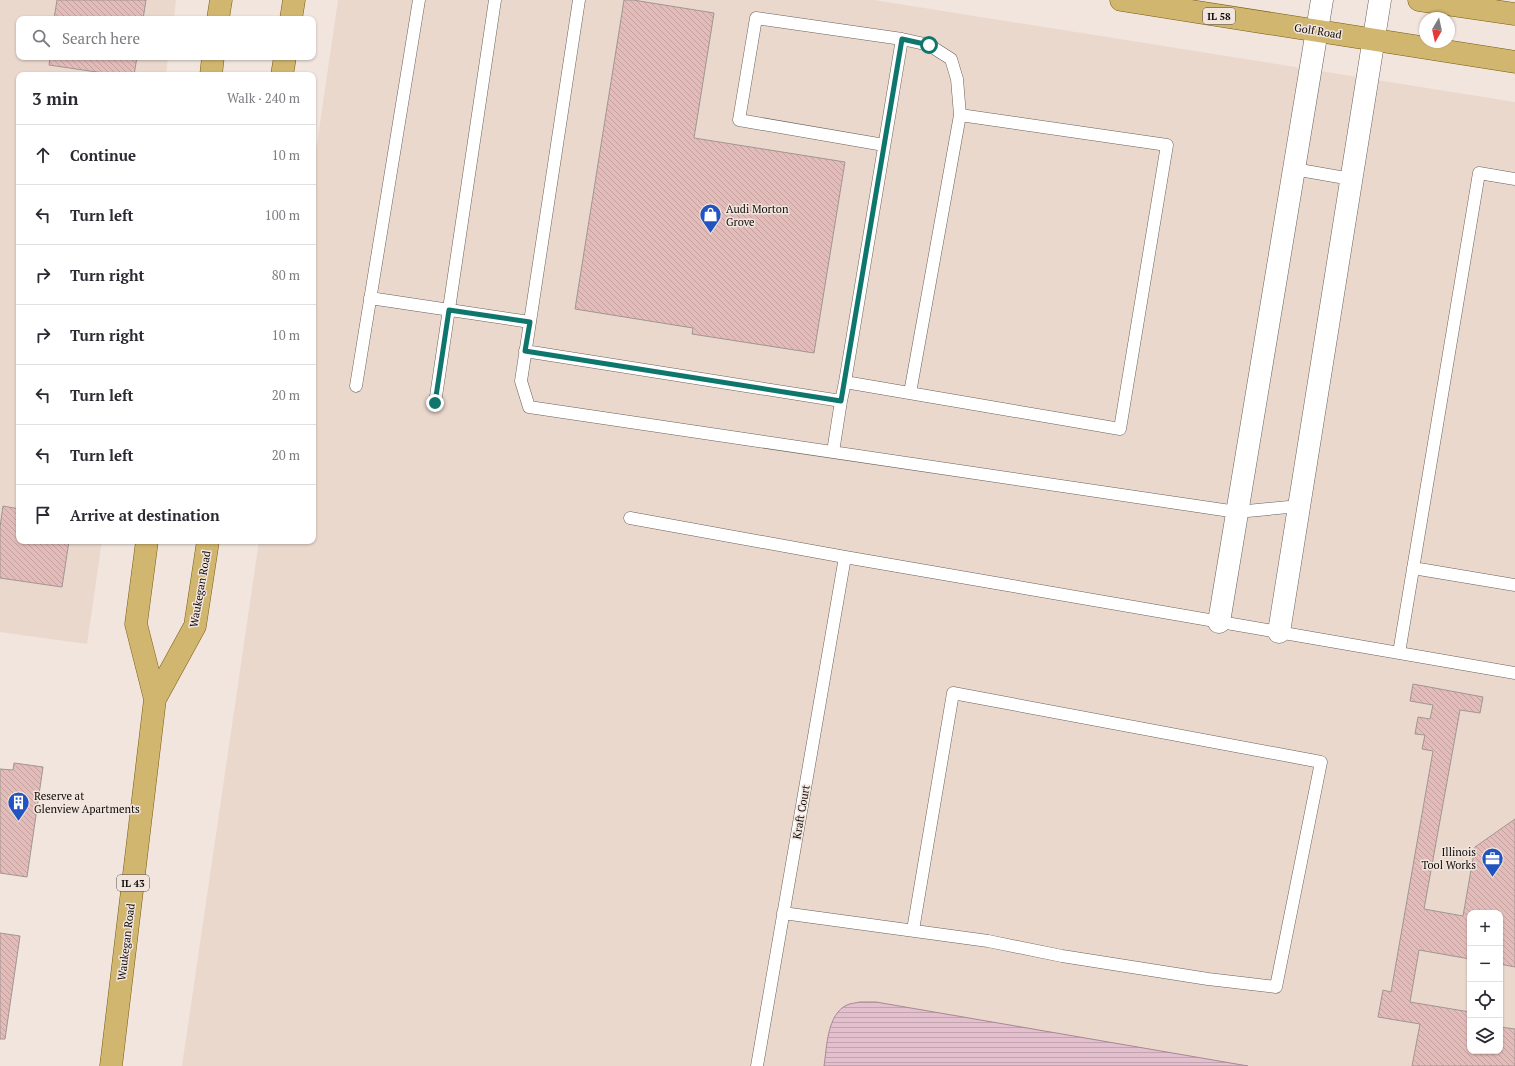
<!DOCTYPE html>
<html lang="en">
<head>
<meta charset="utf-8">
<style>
	body { margin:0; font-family:"PT Serif",serif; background:#f2f2f3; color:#2b2b33 }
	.controls { position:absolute; right:12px; bottom:12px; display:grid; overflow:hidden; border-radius:8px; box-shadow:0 1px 3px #0004 }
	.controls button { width:36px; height:36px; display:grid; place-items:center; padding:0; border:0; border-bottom:1px solid #e1e1e2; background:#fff; color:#2b2b33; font:20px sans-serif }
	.compass { position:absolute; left:1419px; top:12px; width:36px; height:36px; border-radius:50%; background:#fff; box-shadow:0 1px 3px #0004; rotate:189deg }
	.stop { position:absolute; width:12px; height:12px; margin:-9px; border:3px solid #0f766e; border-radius:50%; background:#fff }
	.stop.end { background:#0f766e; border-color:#fff; box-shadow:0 1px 4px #0008 }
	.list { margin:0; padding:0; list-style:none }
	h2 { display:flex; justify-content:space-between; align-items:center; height:52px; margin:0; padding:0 16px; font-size:17px }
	h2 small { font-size:13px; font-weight:400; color:#7c7c81 }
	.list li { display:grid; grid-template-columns:26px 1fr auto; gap:12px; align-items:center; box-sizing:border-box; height:60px; padding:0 16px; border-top:1px solid #e1e1e2 }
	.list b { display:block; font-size:15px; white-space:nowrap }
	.list em { font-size:13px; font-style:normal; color:#7c7c81 }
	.icon { flex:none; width:22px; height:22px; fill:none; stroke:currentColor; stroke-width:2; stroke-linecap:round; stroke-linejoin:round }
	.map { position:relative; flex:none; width:1515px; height:1066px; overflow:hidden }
	.search { position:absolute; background:#fff; box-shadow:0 1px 3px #0004; left:16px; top:16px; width:300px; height:44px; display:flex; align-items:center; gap:10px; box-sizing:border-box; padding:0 14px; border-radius:8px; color:#7c7c81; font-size:15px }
	.panel { position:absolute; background:#fff; box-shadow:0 1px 3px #0004; left:16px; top:72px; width:300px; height:472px; border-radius:8px }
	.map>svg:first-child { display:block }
</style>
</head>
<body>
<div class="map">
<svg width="1515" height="1066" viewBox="0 0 1515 1066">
	<defs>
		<pattern id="water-rules" width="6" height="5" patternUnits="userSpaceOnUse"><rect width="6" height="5" fill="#e4c0ce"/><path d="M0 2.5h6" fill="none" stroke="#c2a4af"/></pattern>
		<pattern id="building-back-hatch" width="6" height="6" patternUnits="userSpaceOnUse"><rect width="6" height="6" fill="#e3bcb9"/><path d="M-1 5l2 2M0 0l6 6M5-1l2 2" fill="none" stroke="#c2a09e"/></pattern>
	</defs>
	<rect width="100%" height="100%" fill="#f1e5de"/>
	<path fill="#ead8cd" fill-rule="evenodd" d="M0 0H176L174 19H19V57H168L166 75H19V541H102L87 644 0 632Z
		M338 0H874L1515 102V1066H182L259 541H313V171ZM1470 913H1500V1051H1470Z"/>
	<path fill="url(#water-rules)" stroke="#a48993" d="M860 1002H876L1248 1066H824C827 1047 827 1014 847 1005 851 1003 856 1003 860 1002Z"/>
	<path fill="url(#building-back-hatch)" stroke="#a29593" d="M57 0H146L143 19H54Z
		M624 0H633L714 13 694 138 845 162 814 353 692 334 693 328 575 309Z
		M50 57H137L134 75H117L49 65Z
		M3 506 19 509V541H69L62 587 0 578V527Z
		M1413 684 1483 697 1480 713 1460 710 1424 909 1463 916 1475 847 1515 819V967L1500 964V913H1470V959L1419 950 1410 1002 1470 1012V1051H1500V1027L1515 1029V1066H1412L1420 1024 1378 1017 1383 990 1391 992 1433 751 1422 749 1425 735 1415 734 1418 717 1430 719 1433 705 1410 701Z
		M14 763 43 767 27 877 0 873V769L13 770Z
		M0 933 20 936 5 1039H0Z"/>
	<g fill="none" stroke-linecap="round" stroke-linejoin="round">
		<defs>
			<path id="lane" d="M579 0 521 381 529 407 1237 512 1299 506
				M902 39 929 45 951 59 957 79 960 115
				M1294 169 1351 179
				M370 298 530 322
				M525 351 841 401 845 382 902 39 756 18 739 120 884 145
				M845 382 1120 429 1167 145 960 115 910 393
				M356 386 419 0
				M435 403 495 0
				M833 452 841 401
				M630 518 845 557 1515 673
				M1413 568 1515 585
				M1399 653 1479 173 1515 179
				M783 913 988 941 1062 956 1208 979 1276 987 1321 762 953 693 913 930
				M757 1066 845 557"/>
			<path id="street" d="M1219 622 1322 0
				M1279 632 1380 0"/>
			<path id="primary" d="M1121 0 1515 62
				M1419 0 1515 14
				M218 19 221 0
				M291 19 294 0
				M211 75 213 57
				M282 75 285 57
				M155 699 195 626 208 541
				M111 1066 155 699 136 624 147 541"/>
		</defs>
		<use href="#lane" stroke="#6a605a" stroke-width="13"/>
		<use href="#street" stroke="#6a605a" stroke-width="23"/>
		<use href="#primary" stroke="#795b0e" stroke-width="23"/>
		<use href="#lane" stroke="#fff" stroke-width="12"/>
		<use href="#street" stroke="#fff" stroke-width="22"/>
		<use href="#primary" stroke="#d1b670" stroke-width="22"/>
	</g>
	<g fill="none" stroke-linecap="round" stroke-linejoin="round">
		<path stroke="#0f766e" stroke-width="5" d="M435 403 449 310 530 322 525 351 841 401 902 39 929 45"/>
	</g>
	<defs>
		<symbol id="shop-pin" viewBox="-11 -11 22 30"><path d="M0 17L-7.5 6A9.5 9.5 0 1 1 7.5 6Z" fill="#2154c1" stroke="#f1e5de"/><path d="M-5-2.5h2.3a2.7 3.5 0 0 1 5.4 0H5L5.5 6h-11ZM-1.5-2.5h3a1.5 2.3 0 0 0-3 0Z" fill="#fff"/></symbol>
		<symbol id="building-pin" viewBox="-11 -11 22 30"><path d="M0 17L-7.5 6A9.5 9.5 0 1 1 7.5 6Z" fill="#2154c1" stroke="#f1e5de"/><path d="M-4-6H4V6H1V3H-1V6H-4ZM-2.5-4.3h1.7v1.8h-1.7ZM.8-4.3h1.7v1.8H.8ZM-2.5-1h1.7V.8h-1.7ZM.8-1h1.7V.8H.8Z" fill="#fff"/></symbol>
		<symbol id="office-pin" viewBox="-11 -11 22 30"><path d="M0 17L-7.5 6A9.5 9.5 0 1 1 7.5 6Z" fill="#2154c1" stroke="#f1e5de"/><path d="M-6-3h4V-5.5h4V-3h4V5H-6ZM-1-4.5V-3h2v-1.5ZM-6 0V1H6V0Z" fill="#fff"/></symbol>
	</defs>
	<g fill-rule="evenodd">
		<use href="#shop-pin" x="698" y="202" width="25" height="34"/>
		<use href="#building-pin" x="6" y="790" width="25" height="34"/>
		<use href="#office-pin" x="1480" y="846" width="25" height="34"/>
	</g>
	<g text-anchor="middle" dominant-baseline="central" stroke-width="3" stroke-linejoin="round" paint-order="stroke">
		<g fill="#f1e5de" stroke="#524c48" stroke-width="1">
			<rect x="1203" y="8" width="32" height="16" rx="3"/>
			<rect x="117" y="875" width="32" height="16" rx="3"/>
		</g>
		<g font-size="10" font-weight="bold" fill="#0e0a08">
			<text x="1219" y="16">IL 58</text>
			<text x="133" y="883">IL 43</text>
		</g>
		<g font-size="11" fill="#0e0a08" stroke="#f1e5de">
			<text transform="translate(1318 31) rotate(9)">Golf Road</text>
			<text transform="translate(200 589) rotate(-80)">Waukegan Road</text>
			<text transform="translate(801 812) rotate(-80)">Kraft Court</text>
			<text transform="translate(126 942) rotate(-83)">Waukegan Road</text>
		</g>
		<g font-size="11" fill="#0e0a08" stroke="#f1e5de" text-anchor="start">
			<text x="726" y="209">Audi Morton<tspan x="726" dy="13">Grove</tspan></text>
			<text x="34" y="796">Reserve at<tspan x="34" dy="13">Glenview Apartments</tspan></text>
			<text x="1476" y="852" text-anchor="end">Illinois<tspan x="1476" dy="13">Tool Works</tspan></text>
		</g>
	</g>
</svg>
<div class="controls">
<button>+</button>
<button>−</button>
<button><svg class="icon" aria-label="locate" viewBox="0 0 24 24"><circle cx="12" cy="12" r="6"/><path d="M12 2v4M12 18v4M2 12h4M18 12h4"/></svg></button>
<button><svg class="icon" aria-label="layers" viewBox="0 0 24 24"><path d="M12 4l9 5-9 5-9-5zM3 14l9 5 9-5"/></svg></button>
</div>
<svg class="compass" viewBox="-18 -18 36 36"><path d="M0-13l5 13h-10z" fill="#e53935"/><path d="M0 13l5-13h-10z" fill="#7c7c81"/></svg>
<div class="stop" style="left:929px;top:45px"></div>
<div class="stop end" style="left:435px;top:403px"></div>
<div class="search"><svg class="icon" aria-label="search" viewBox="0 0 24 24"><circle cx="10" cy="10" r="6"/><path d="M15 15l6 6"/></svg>Search here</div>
<section class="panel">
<h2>3 min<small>Walk · 240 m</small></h2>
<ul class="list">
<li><svg class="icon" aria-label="ahead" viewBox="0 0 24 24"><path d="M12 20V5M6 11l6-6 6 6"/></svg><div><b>Continue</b></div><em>10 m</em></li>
<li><svg class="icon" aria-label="left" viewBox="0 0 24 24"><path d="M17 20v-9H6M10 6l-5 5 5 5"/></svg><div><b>Turn left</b></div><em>100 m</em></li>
<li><svg class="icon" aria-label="right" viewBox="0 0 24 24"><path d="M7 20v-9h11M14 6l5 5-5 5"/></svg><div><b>Turn right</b></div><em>80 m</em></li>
<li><svg class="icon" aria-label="right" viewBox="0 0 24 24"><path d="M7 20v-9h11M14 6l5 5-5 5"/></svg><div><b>Turn right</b></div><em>10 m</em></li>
<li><svg class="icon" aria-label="left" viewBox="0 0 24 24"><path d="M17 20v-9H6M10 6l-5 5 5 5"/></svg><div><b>Turn left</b></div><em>20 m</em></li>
<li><svg class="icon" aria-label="left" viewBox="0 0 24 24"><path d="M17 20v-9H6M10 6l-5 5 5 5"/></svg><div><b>Turn left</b></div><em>20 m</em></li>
<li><svg class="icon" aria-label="arrive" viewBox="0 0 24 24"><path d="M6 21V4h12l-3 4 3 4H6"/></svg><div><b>Arrive at destination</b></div></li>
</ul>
</section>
</div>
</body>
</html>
